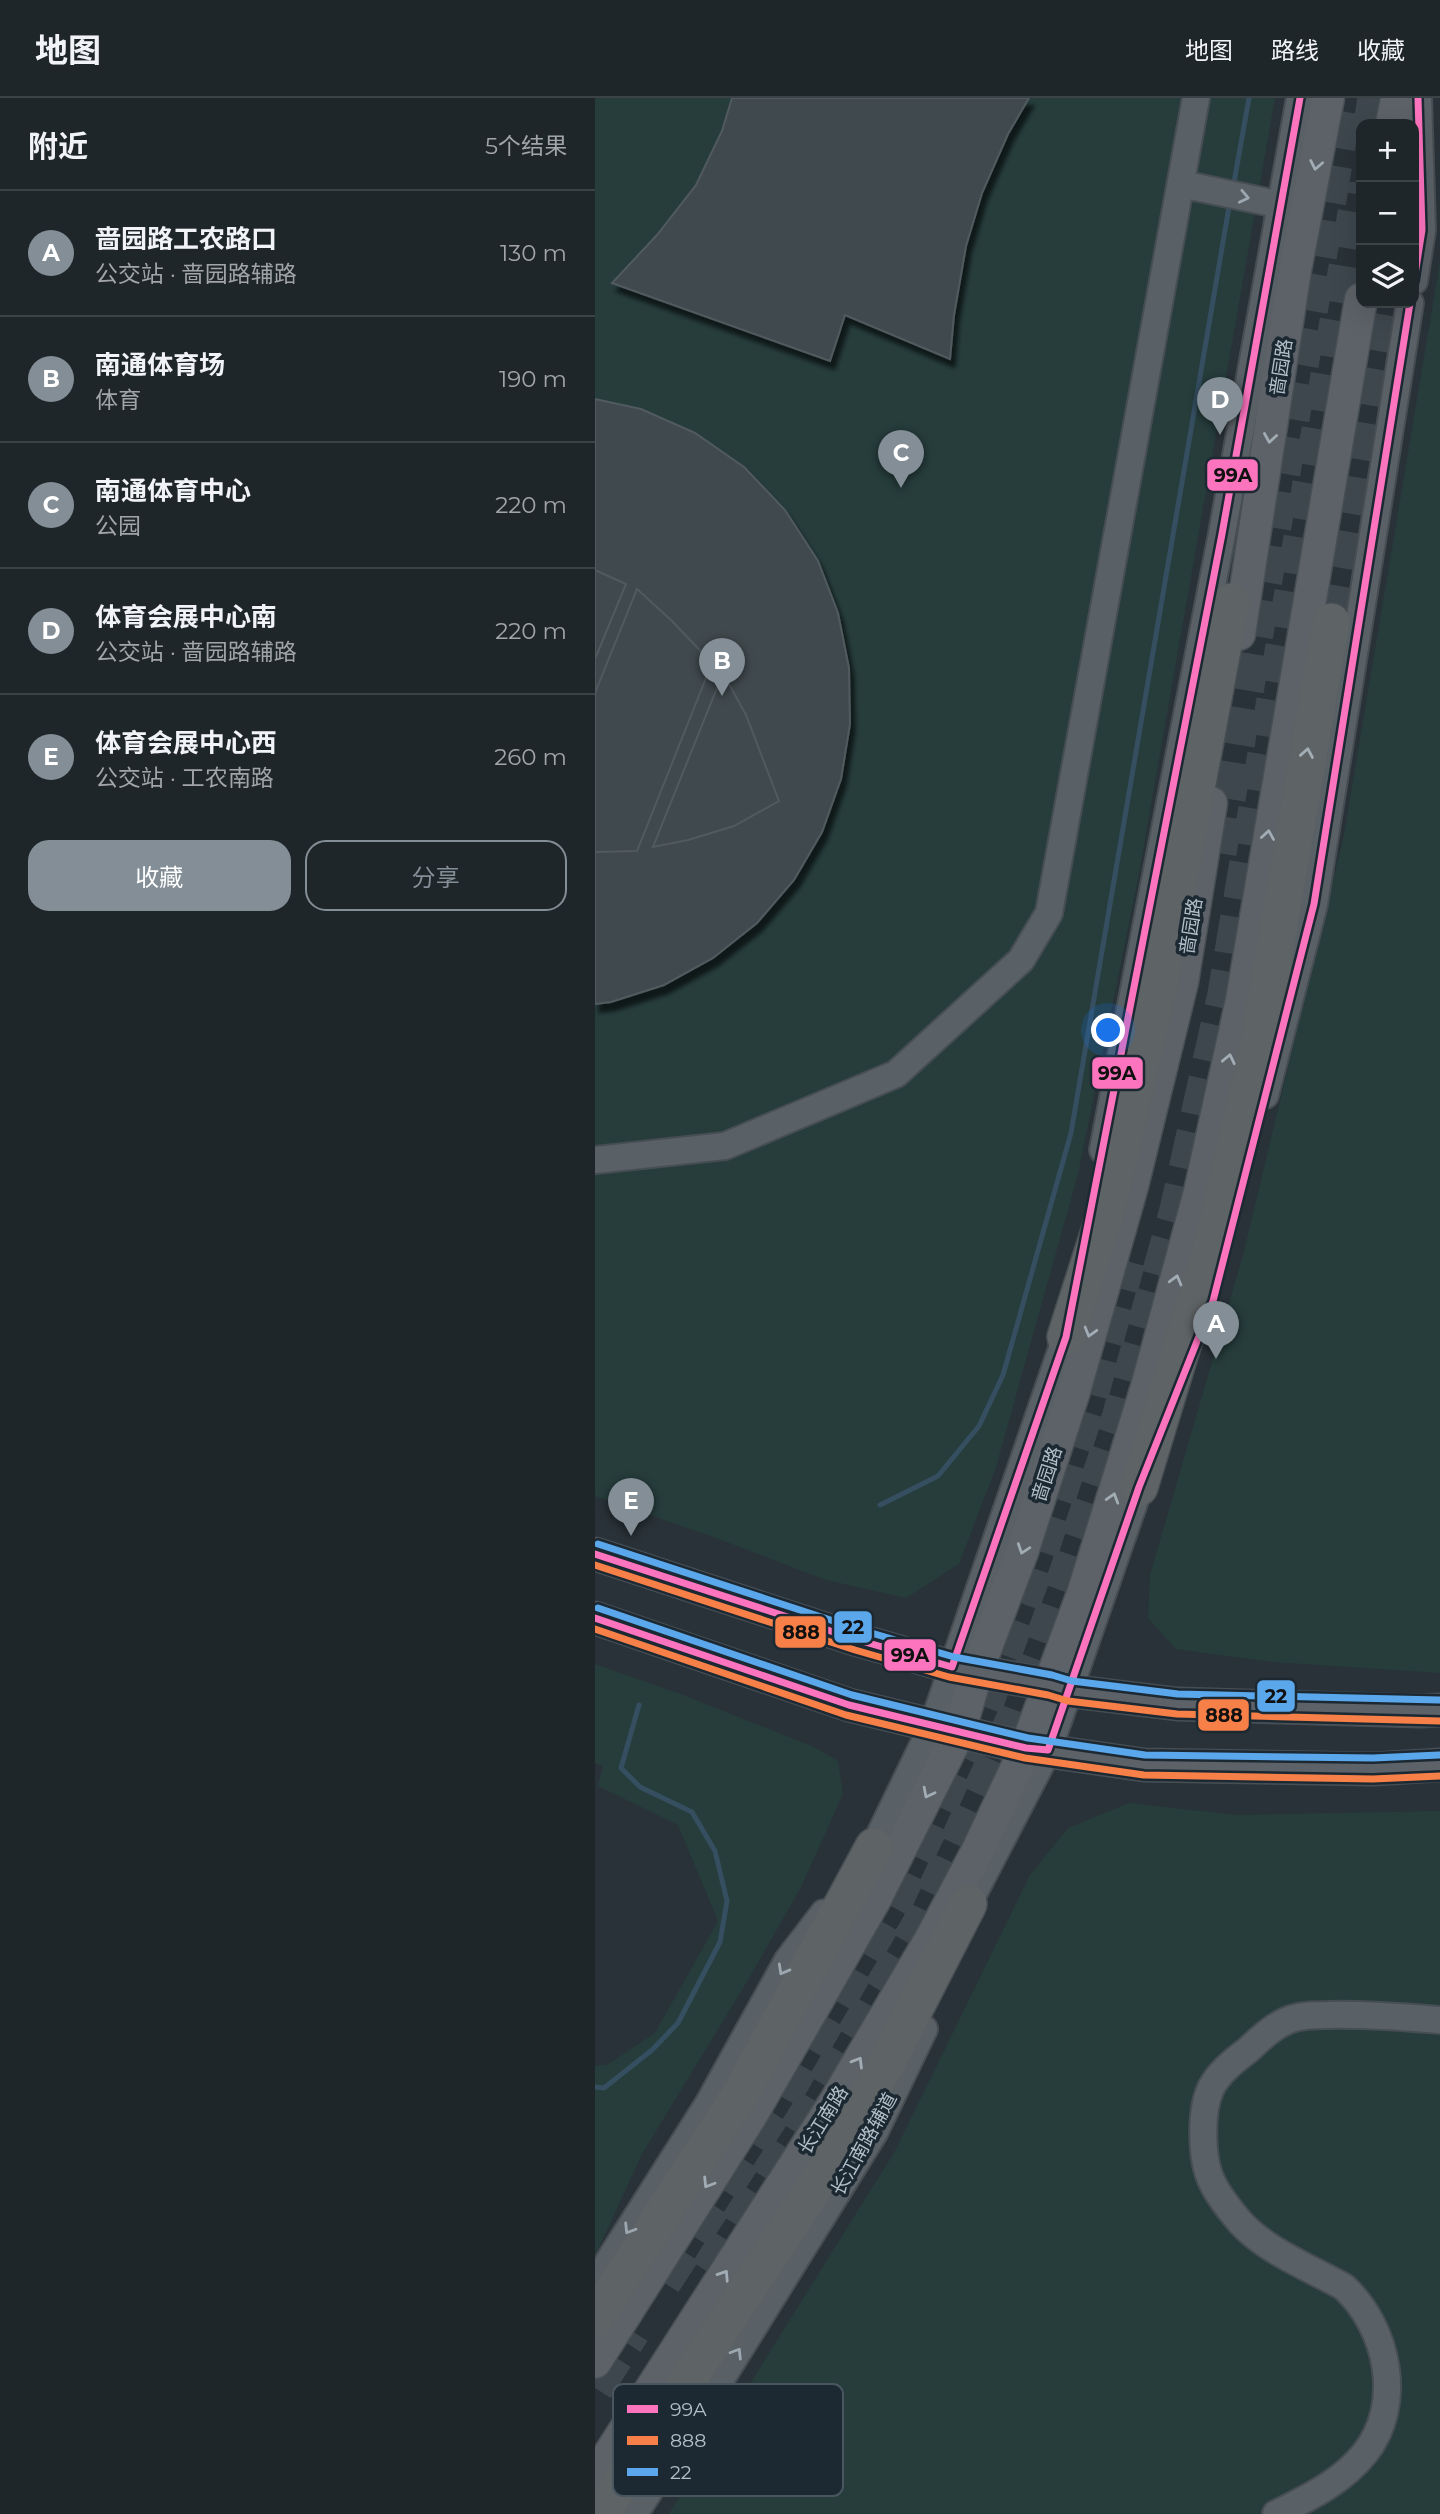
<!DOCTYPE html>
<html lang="zh">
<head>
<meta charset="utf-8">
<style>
	body { margin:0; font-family:Montserrat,"Noto Sans SC",sans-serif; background:#272e32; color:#f1f3f6 }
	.controls { position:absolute; right:21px; top:21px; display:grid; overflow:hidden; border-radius:14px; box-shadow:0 7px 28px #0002 }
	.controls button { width:63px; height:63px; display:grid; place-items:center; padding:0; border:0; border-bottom:2px solid #3c4347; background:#1f262a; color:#f1f3f6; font:35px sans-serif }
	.you { position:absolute; left:514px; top:933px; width:24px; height:24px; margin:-18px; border:5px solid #fff; border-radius:50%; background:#1a73e8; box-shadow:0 0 0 10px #1a73e833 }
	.badge { display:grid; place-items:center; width:46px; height:46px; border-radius:50%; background:#838e96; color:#fff; font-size:23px; font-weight:700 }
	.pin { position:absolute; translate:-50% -58px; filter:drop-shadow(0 2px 4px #0008) }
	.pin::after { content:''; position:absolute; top:37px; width:24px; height:21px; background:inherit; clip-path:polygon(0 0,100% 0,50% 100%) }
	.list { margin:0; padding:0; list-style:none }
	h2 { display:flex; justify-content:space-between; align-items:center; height:91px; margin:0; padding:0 28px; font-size:30px }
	h2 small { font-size:23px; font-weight:400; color:#a1a5a8 }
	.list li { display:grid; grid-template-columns:46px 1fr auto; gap:21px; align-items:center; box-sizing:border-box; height:126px; padding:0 28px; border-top:2px solid #3c4347 }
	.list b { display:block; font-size:26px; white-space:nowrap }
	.list p { margin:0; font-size:23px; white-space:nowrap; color:#a1a5a8 }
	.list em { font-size:23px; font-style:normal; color:#a1a5a8 }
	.actions { display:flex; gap:14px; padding:21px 28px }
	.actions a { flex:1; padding:16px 0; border:2px solid #838e96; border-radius:21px; text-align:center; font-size:24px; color:#838e96 }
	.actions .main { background:#838e96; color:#fff }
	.icon { flex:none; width:38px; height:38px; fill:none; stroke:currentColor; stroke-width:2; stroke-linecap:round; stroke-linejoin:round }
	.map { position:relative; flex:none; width:845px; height:2416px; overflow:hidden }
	header { display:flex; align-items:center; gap:42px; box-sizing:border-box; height:98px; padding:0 35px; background:#1f262a; border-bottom:2px solid #3c4347 }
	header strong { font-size:33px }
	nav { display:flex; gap:38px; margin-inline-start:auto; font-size:24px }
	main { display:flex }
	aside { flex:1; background:#1f262a }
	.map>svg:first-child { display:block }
</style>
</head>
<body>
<header>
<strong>地图</strong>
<nav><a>地图</a><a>路线</a><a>收藏</a></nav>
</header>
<main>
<aside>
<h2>附近<small>5个结果</small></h2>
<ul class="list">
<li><span class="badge">A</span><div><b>啬园路工农路口</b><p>公交站 · 啬园路辅路</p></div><em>130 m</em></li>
<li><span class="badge">B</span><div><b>南通体育场</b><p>体育</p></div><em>190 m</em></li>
<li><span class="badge">C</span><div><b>南通体育中心</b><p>公园</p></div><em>220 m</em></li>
<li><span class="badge">D</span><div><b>体育会展中心南</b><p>公交站 · 啬园路辅路</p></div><em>220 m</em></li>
<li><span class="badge">E</span><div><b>体育会展中心西</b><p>公交站 · 工农南路</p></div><em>260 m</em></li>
</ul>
<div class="actions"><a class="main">收藏</a><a>分享</a></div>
</aside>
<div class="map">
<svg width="845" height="2416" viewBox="0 0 845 2416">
	<defs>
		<filter id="shadow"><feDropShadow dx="4.5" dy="8" stdDeviation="2" flood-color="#0009"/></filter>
	</defs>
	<rect width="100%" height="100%" fill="#293238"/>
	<path fill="#263d3c" d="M0 0H680L543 781 483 1076 401 1369 364 1466 311 1500 231 1482 121 1440 0 1398Z
		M845 164V1575L677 1564 581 1551 553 1520 555 1477 648 1157 749 737Z
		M0 1566 88 1597 219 1649 243 1663 248 1696 206 1789 153 1882 47 2056 0 2158V1968L12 1967 60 1935 123 1823 83 1727 3 1688 8 1668 0 1665Z
		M534 1705 642 1717 845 1713V2416H74L300 2053 435 1777 473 1730Z"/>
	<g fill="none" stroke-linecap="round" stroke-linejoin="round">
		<path stroke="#354f61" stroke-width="5" d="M638 90 654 0
			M285 1407 343 1378 384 1328 408 1277 476 1035 635 103
			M0 1989 9 1990 57 1952 83 1925 125 1844 132 1803 120 1753 97 1714 45 1689 26 1670 44 1607"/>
	</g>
	<path fill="#41494e" stroke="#515a5f" stroke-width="2" fill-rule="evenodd" filter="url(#shadow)" d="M137 0H434L413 36 387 95 371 148 359 217 355 261 250 217 235 263 17 185 62 137 101 87 127 33Z
		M0 301 46 311 100 335 149 369 190 412 223 463 243 515 254 570 255 626 246 681 227 734 199 782 162 825 118 860 69 887 16 904 0 906V754L42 753 117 565 77 523 42 491 0 595V561L31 486 0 472ZM128 575 151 617 184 703 139 728 93 742 58 749Z
		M0 472 31 486 0 561Z
		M42 491 77 523 117 565 42 753 0 754V595Z
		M128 575 151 617 184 703 139 728 93 742 58 749Z"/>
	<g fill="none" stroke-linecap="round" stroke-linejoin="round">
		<path stroke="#3e474e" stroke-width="37" stroke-dasharray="37 18" stroke-linecap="butt" d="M777 26 781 0
			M736 524 791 205
			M623 755 750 0
			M113 2174 214 2014 325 1827 419 1622 468 1488 525 1320 583 1112 631 896 766 85
			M68 2184 186 2002 301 1800 384 1622 438 1475 492 1308 532 1163
			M0 2290 37 2233"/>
		<defs>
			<path id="minor" d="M586 86 701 110
				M819 183 827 132 823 0
				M670 997 719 806 815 205
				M508 1052 627 436 705 0
				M0 1062 130 1048 301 976 426 862 454 815 601 0
				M269 1762 279 1749 338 1627 471 1239 474 1223
				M367 1822 373 1806 453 1652 550 1373
				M0 2185 114 2005 193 1862 229 1815
				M39 2416 88 2342 279 2035 329 1931
				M681 2416C713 2400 747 2384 770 2355 809 2306 793 2230 749 2189 715 2170 671 2153 645 2124 635 2112 624 2099 617 2084 606 2062 605 2013 616 1990 624 1974 639 1963 653 1952 666 1940 679 1927 696 1921 708 1917 721 1917 733 1917 771 1916 807 1919 845 1922"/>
			<path id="major" d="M797 26 802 0
				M644 536 700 172 733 0
				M0 1456 263 1542 357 1569 455 1587 475 1593 582 1606 826 1613 845 1612
				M0 1520 254 1607 431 1650 549 1667 778 1671 845 1667
				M0 2264 155 2019 222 1903 280 1801 364 1634 382 1573 427 1454 479 1293 537 1088 587 884 616 705
				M0 2379 240 2004 337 1839 383 1752 431 1650 489 1493 552 1289 605 1094 647 902 766 201"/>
			<path id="highway" d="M471 1239 512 1111 565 883 636 504
				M544 1389 617 1149 662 955 736 524
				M0 2221 148 1992 279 1749
				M10 2409 234 2066 290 1968 373 1806"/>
		</defs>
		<use href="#minor" stroke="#474e53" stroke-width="30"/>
		<use href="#major" stroke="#474f55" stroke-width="35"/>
		<use href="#highway" stroke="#464e53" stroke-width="40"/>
		<use href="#minor" stroke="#596066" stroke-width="26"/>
		<use href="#major" stroke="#5c6267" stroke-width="32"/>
		<use href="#highway" stroke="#5e6365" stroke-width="37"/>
		<defs>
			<path id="bus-1" d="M819 183 827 132 823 0
				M0 1456 263 1542 357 1569 471 1239 627 436 705 0
				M0 1520 254 1607 431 1650 453 1652 544 1389 618 1203 719 806 815 205"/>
			<path id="bus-2" d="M0 1467 260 1552 354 1579 453 1597 473 1603 582 1616 845 1623
				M0 1531 251 1617 430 1660 549 1677 778 1681 845 1678"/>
			<path id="bus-3" d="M3 1446 266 1532 359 1559 457 1577 477 1583 583 1596 844 1602
				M3 1510 257 1597 433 1640 550 1657 778 1660 844 1657"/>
		</defs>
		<use href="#bus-1" stroke="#1c2933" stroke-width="12"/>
		<use href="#bus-2" stroke="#1c2933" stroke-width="12"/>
		<use href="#bus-3" stroke="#1c2933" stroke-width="12"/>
		<use href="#bus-1" stroke="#fc73be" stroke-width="7"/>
		<use href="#bus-2" stroke="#f78048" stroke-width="7"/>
		<use href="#bus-3" stroke="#5aa8eb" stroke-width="7"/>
	</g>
	<defs><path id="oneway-chevron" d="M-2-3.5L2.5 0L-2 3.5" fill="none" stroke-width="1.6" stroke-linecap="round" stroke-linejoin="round" transform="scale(1.75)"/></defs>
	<g stroke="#a2acb5">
		<use href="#oneway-chevron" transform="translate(721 67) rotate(101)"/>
		<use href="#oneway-chevron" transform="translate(675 340) rotate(99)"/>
		<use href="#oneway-chevron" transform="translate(673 737) rotate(-81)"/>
		<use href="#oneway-chevron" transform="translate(634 961) rotate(-78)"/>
		<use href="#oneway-chevron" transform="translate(581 1182) rotate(-75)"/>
		<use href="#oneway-chevron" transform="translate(495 1234) rotate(106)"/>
		<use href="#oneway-chevron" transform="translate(518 1400) rotate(-73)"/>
		<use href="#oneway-chevron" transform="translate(428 1451) rotate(109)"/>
		<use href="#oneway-chevron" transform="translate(333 1695) rotate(117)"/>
		<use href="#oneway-chevron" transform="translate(263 1964) rotate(-59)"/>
		<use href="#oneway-chevron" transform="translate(113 2085) rotate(122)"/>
		<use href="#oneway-chevron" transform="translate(129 2177) rotate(-57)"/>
	</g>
	<g stroke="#9ca7b0">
		<use href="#oneway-chevron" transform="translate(649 99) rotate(12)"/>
		<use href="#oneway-chevron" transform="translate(188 1872) rotate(119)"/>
		<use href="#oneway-chevron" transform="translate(34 2131) rotate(122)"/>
		<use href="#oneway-chevron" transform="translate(142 2255) rotate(-58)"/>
	</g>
	<use stroke="#a2adb5" href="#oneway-chevron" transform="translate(712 655) rotate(-80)"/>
	<g text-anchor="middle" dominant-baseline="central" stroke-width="7" stroke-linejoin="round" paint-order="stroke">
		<g font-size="19" fill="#b3bfc9" stroke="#1c2933">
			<text transform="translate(686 269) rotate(-81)">啬园路</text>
			<text transform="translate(596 828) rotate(-81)">啬园路</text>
			<text transform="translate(452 1376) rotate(-72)">啬园路</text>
			<text transform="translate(228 2022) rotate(-58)">长江南路</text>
			<text transform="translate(269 2046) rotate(-61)">长江南路辅道</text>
		</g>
	</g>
	<rect x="18" y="2286" width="230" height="112" rx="10" fill="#1c2933" stroke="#495660" stroke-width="2"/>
	<rect x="32" y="2307" width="31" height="8" fill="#fc73be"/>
	<rect x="32" y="2338" width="31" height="9" fill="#f78048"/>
	<rect x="32" y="2370" width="31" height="8" fill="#5aa8eb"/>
	<g font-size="19" fill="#b3bfc9">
		<text x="75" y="2318">99A</text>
		<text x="75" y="2349">888</text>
		<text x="75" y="2381">22</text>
	</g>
	<g stroke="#1c2933" stroke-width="2.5">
		<rect x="611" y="360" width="53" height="34" rx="7" fill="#fc73be"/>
		<rect x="496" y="958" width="53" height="34" rx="7" fill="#fc73be"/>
		<rect x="238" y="1512" width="40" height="34" rx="7" fill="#5aa8eb"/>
		<rect x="179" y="1517" width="53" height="34" rx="7" fill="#f78048"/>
		<rect x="288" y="1540" width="54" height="34" rx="7" fill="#fc73be"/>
		<rect x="661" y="1581" width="40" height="34" rx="7" fill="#5aa8eb"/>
		<rect x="602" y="1600" width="53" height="34" rx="7" fill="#f78048"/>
	</g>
	<g font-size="19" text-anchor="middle" font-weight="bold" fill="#111">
		<text x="638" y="384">99A</text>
		<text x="522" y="982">99A</text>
		<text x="258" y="1536">22</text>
		<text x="206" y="1541">888</text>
		<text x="315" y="1564">99A</text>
		<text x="681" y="1605">22</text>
		<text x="629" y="1624">888</text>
	</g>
</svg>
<div class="controls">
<button>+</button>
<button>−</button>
<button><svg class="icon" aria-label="layers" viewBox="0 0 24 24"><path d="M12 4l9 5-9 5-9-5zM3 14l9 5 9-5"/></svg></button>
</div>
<div class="you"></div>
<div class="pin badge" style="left:621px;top:1261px">A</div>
<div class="pin badge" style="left:127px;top:598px">B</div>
<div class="pin badge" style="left:306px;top:390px">C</div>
<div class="pin badge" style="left:625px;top:337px">D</div>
<div class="pin badge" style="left:36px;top:1438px">E</div>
</div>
</main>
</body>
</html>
